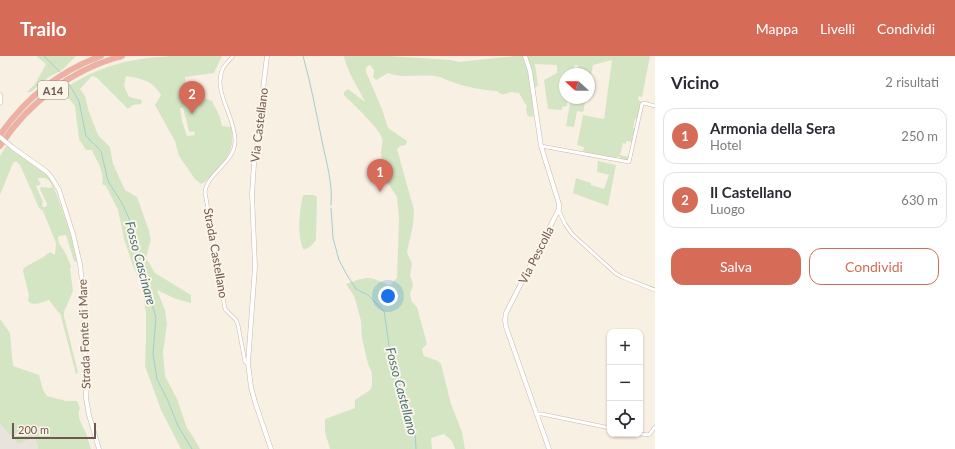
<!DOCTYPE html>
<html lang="it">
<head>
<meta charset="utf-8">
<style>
	body { margin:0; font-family:Lato,sans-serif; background:#f7f7f7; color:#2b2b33 }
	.controls { position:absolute; right:12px; bottom:12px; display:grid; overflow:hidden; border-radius:8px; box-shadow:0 1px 3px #0004 }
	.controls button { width:36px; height:36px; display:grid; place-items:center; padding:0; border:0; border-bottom:1px solid #e1e1e2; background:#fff; color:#2b2b33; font:20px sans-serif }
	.compass { position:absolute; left:559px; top:12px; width:36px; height:36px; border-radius:50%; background:#fff; box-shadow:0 1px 3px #0004; rotate:291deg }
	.scale { position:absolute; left:12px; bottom:10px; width:84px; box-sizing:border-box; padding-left:4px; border:2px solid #6f574d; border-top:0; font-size:11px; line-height:14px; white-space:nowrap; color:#6f574d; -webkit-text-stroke:3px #fdf4ea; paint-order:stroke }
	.you { position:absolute; left:388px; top:240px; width:14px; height:14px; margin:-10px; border:3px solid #fff; border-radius:50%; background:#1a73e8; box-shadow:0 0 0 6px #1a73e833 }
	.badge { display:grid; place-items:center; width:26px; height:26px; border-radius:50%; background:#d66b57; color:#fff; font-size:13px; font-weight:700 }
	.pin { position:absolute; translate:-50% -33px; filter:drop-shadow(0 1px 2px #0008) }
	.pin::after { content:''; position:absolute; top:21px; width:14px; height:12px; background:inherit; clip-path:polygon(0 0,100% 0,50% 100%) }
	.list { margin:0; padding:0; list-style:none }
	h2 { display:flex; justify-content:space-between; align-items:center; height:52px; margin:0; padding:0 16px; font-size:17px }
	h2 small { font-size:13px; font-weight:400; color:#7c7c81 }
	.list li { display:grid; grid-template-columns:26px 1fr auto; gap:12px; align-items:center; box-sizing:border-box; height:56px; margin:0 8px 8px; padding:0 8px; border:1px solid #e1e1e2; border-radius:12px }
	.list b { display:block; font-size:15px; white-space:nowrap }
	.list p { margin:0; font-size:13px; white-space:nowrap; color:#7c7c81 }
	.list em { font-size:13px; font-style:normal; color:#7c7c81 }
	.actions { display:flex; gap:8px; padding:12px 16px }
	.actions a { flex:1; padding:9px 0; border:1px solid #d66b57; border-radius:12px; text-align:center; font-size:14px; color:#d66b57 }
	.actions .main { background:#d66b57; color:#fff }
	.icon { flex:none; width:22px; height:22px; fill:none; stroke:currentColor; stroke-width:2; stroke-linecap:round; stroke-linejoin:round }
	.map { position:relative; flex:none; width:655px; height:393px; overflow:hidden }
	header { display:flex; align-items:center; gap:24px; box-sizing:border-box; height:56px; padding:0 20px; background:#d66b57; color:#fff }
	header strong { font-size:19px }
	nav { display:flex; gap:22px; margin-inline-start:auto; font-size:14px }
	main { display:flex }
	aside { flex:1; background:#fff }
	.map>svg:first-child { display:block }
</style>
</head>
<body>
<header>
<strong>Trailo</strong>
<nav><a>Mappa</a><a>Livelli</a><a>Condividi</a></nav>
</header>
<main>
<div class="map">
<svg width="655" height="393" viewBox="0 0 655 393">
	<rect width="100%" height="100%" fill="#f9f0e4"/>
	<path fill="#e9e3de" d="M0 368 18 388 35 381 38 393H0Z"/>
	<path fill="#d4e5c4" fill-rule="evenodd" d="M36 0H76L62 14 49 21 31 36H27L35 28 46 8Z
		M171 0H222L214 17 185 21 189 43 199 40 212 45 220 61 222 70 231 71C237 98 222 108 205 126L201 128 195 123 179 100 175 85 155 49 161 39C152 24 142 23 126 20L124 30 129 41 142 44 141 48 133 49 128 53 96 21 92 20 80 33 85 40 89 56 98 79 110 91 113 108 125 134 137 141 148 172 151 183 146 202 155 217 191 239V247L176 243 157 234 165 254 167 268 163 296 165 320 177 343 187 372 192 379 200 393H181L161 354 145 310 146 284V258L142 230 133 210 124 183 118 154 106 130 102 128C105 116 96 104 92 94H86L79 83 75 50 69 43 55 40C92 11 125 3 171 0ZM180 52H183L189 75 190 76 194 75 195 79 187 80 182 65Z
		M344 0H389L451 4 459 6 515 0H523C532 18 532 41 534 60L530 61 527 59 526 52 527 51 519 37C516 37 514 36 512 36 505 37 502 41 497 35 482 34 466 31 452 26 446 24 440 20 434 20 419 18 403 23 388 17L376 24 373 21 374 14 370 9 366 11V16L382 53 388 72 407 85 406 89 400 90 397 93 414 154 413 169 407 196 412 208 410 219 413 229 410 238 412 246 417 251 427 288 422 293 424 300 438 305 441 308 451 348 462 376 465 393H455L452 385 444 378 431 382 432 393H330L325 376V363L355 352V344L370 334 372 330V317L368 308 362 282 361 265 356 246 354 240 346 228C351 226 362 222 368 222 375 222 383 227 390 229L397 222 399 164 397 141 378 112 382 103C379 96 384 89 382 82 379 72 352 47 344 39V36L348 33 365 46C358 31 347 16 344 0Z
		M527 0H650L642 41 639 40 638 44 641 45 638 63H635L633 72 636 73 634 80H632V83H634L630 103 628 105 620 103V101H617L616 103 583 96 584 91 577 89 583 59 604 63 612 4 593 9 589 28V18H576L578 9H575L573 18H565V21L560 22 562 29 560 30 561 35 565 34V42H568L567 50 562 51V54L548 53 544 24 557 17V9L535 8 538 29 534 33ZM626 85 633 86 629 101 620 99 623 87 626 88Z
		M571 42H586L583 56 577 55 574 71 566 70Z
		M6 90 48 119 52 127 58 142 71 180 77 206 74 205 66 179 59 180 58 182 59 187 66 198 71 210 70 213 73 235 64 256V260L78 317 76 318 60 257 58 256 49 244C42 246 34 251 28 245L29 239 23 215 24 212C33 206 42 203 50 196L55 199 56 187 43 155 39 152 20 109 16 105 13 107 0 139V100ZM39 122H45C49 124 52 127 52 132L41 131 40 133 47 148 46 151H43L42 148 43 146 36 130 37 129 38 130 41 127 38 124Z
		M598 105 616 109 608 150 573 137 576 122 591 127V129L604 133 609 119 597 116Z
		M303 139H314L317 141 316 184 311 190 304 194C296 181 300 153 303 139Z
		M0 263 10 277 13 310 39 319 43 334 47 340 66 345H77L80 352C76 361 82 368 86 377 88 382 89 388 91 393H38L35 381 18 388 0 368Z"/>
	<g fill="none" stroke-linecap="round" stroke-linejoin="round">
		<path stroke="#a3cdd1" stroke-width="1" d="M44 0 60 16
			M303 0C311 28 316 56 322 85 326 105 333 127 331 149
			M69 28 79 45 86 80 101 95 108 125 123 149 134 174 137 202 156 261 153 298 157 323 168 345 178 370 192 393
			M331 152 333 182 339 204 347 219 356 233 368 239 384 255 392 309 410 359 415 375 416 393"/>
		<defs>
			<path id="minor" d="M233 0C230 4 226 7 223 12 212 35 235 60 235 84 236 106 207 117 205 136L225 253 236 264 238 269 245 306 248 307
				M541 90 629 106 642 48 644 47 655 50
				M559 155 565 168 572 178 615 217 622 221 655 234
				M536 358H542L610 372
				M640 378 649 379 655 371"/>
			<path id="tertiary" d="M267 0 254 108 252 138 255 211 248 307 251 331 255 346 271 393
				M525 0 530 15 541 90 559 148V153L506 257 505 264 506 271 549 393
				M0 39V47
				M12 91 47 116 52 122 59 134 73 178 80 208 84 243 86 342 89 359 99 393"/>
			<path id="motorway" d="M0 79C25 43 60 15 101 0
				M0 90C28 47 72 13 122 0"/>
		</defs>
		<use href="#minor" stroke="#c9b7ac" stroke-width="4"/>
		<use href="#tertiary" stroke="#c9b7ac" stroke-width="5"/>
		<use href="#motorway" stroke="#d7d0cd" stroke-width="6"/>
		<use href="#minor" stroke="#fff" stroke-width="3"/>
		<use href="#tertiary" stroke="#fff" stroke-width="4"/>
		<use href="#motorway" stroke="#edb0a2" stroke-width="5.5"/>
		<defs>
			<path id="tertiary-bridge" d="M0 81 12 91"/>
		</defs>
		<use href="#tertiary-bridge" stroke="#c9b7ac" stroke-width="5" stroke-linecap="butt"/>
		<use href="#tertiary-bridge" stroke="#fff" stroke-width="4"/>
	</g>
	<g text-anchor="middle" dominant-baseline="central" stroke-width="4" stroke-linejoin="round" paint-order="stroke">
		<rect fill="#fdf4ea" stroke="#9a867c" stroke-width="1" x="38" y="25" width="30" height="18" rx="3"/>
		<g font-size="11" font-weight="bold" fill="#6f574d">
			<text x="53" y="34">A14</text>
		</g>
		<g font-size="12" fill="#6f574d" stroke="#fdf4ea">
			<text transform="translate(259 69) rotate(-83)">Via Castellano</text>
			<text transform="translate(216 197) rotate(80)">Strada Castellano</text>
			<text transform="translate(536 199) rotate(-63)">Via Pescolla</text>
			<text transform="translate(84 278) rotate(-92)">Strada Fonte di Mare</text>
		</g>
		<g font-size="13" font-style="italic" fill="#467479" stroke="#fdf4ea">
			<text transform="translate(141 207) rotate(75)">Fosso Cascinare</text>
			<text transform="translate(402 335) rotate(75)">Fosso Castellano</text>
		</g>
	</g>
</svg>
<div class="controls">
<button>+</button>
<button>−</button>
<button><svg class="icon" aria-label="locate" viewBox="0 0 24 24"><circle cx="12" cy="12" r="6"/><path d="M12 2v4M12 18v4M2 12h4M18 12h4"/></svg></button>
</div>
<svg class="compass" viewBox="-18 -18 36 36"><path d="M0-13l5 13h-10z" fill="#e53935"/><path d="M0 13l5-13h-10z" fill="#7c7c81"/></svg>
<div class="scale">200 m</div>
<div class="you"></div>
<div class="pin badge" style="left:380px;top:136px">1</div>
<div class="pin badge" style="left:192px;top:58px">2</div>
</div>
<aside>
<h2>Vicino<small>2 risultati</small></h2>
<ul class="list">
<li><span class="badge">1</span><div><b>Armonia della Sera</b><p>Hotel</p></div><em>250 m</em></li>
<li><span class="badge">2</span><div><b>Il Castellano</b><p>Luogo</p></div><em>630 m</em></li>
</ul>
<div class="actions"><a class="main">Salva</a><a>Condividi</a></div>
</aside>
</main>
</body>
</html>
